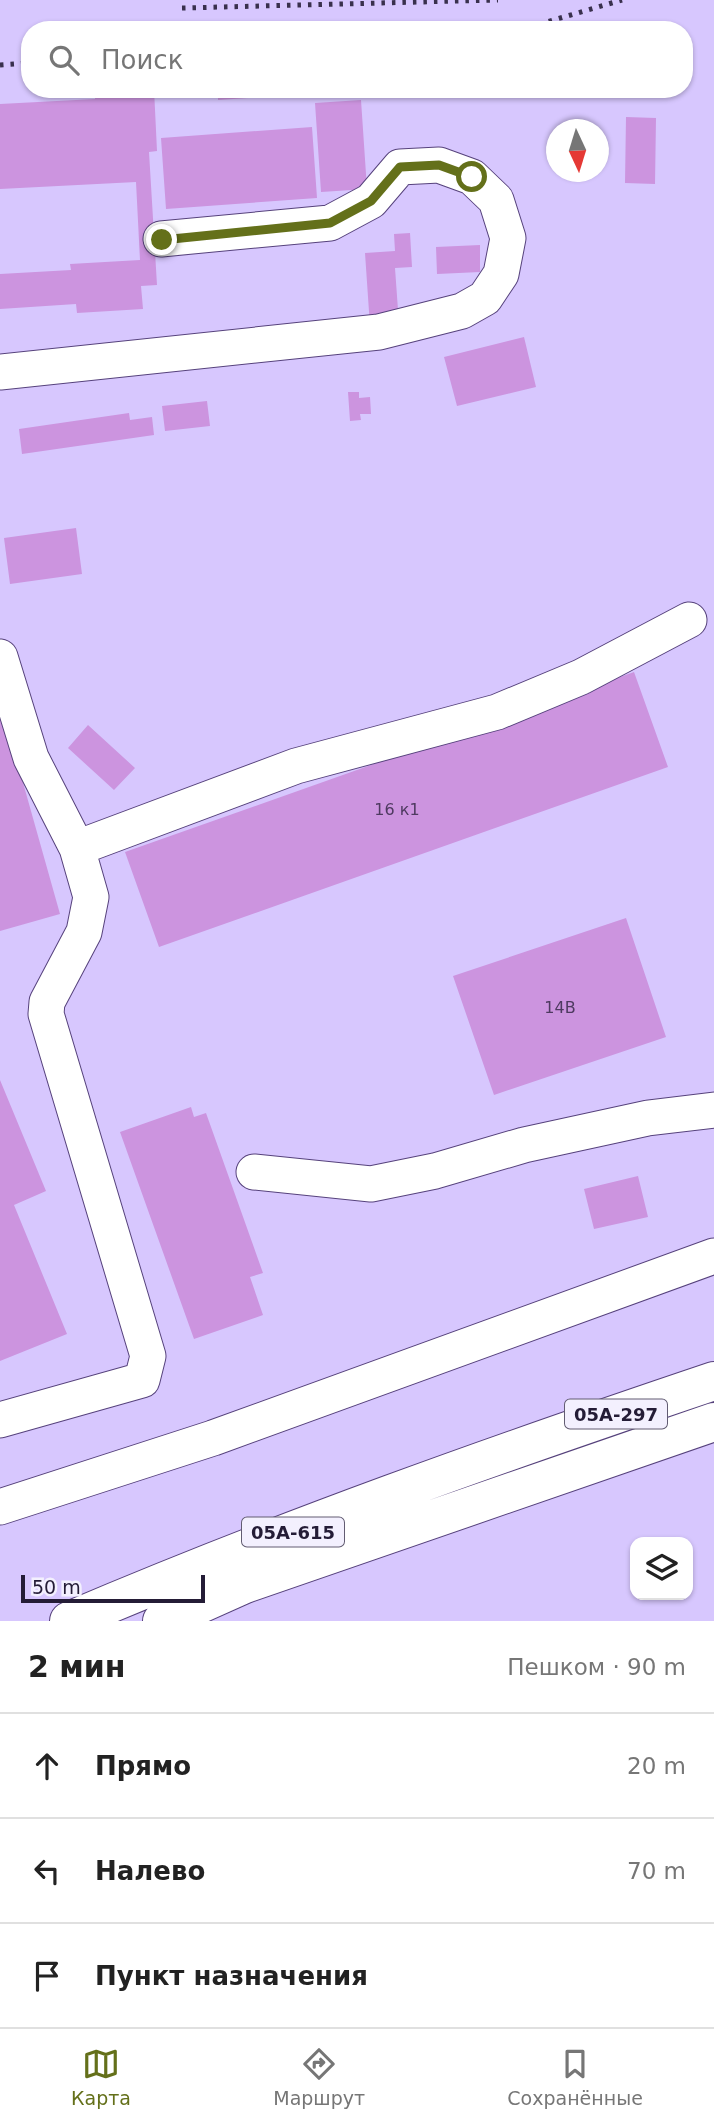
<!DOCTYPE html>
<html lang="ru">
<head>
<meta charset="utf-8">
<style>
	body { margin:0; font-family:"DejaVu Sans",sans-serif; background:#f6f6f6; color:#222 }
	.controls { position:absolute; right:21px; bottom:21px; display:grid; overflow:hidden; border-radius:14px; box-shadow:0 2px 5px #0004 }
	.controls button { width:63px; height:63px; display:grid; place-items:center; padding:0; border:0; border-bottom:2px solid #e0e0e0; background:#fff; color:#222; font:35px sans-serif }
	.compass { position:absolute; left:546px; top:119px; width:63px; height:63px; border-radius:50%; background:#fff; box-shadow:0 2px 5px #0004; rotate:176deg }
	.scale { position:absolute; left:21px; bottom:18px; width:184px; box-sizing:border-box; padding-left:7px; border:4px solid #241c36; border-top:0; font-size:19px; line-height:24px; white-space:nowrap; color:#241c36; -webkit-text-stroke:5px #f3f0fe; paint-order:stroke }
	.stop { position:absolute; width:21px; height:21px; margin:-16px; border:5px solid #64701a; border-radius:50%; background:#fff }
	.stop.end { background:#64701a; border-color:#fff; box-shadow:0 2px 7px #0008 }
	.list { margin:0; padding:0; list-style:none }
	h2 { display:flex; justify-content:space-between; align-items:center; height:91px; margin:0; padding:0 28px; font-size:30px }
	h2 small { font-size:23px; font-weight:400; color:#767676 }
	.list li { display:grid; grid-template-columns:46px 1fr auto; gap:21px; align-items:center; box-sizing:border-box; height:105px; padding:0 28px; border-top:2px solid #e0e0e0 }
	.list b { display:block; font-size:26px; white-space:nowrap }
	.list em { font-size:23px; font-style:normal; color:#767676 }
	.icon { flex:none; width:38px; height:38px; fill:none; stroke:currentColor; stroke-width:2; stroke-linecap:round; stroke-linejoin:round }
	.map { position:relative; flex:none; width:714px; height:1621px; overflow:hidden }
	.search { position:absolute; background:#fff; box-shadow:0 2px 5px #0004; left:21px; right:21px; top:21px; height:77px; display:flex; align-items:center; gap:18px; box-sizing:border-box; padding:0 24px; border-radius:28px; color:#767676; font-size:26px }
	.sheet { height:406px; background:#fff }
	nav { display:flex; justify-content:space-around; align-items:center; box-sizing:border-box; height:98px; border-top:2px solid #e0e0e0; background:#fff; font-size:19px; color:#767676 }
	nav a { display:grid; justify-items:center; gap:4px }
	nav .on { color:#64701a }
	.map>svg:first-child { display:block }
</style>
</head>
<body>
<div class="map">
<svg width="714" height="1621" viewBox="0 0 714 1621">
	<rect width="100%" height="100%" fill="#d7c7fe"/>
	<path fill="#cc94df" d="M95 89H117V94L131 93 130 89H154L157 151 149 152 157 285 141 286 143 309 77 313 76 304 0 309V274L71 270 70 264 140 260 136 182 0 189V104L95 99Z
		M218 89H276V96L218 100Z
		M361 100 367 189 321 192 315 103Z
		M626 117 656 118 655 184 625 183Z
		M312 127 317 198 166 209 161 138Z
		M410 233 412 267 395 268 399 324 370 326 365 253 395 251 394 234Z
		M480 245V272L437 274 436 247Z
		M524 337 536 387 457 406 444 357Z
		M348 392H359V398L370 397 371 414H360L361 420 350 421Z
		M207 401 210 426 165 431 162 406Z
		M129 413 130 420 152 417 154 435 22 454 19 429Z
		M76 528 82 574 10 584 4 538Z
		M634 672 668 767 159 947 125 852Z
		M0 701 60 914 0 931Z
		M88 725 135 768 114 790 68 748Z
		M626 918 666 1037 494 1095 453 976Z
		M0 1080 46 1191 14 1205 67 1334 0 1361Z
		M191 1107 194 1117 206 1113 263 1273 250 1277 263 1315 194 1339 120 1132Z
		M638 1176 648 1217 594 1229 584 1189Z"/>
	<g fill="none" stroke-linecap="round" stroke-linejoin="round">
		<defs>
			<path id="minor" d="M0 372 379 332 462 311 485 298 501 274 508 238 496 200 472 177 439 165 400 167 371 201 330 223 161 239
				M0 657 31 758 77 848
				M254 1172 371 1184 435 1171 524 1145 648 1118 714 1110
				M0 1420 142 1380 148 1356 46 1014 47 1002 84 932 91 897 77 848 296 766 497 712 581 677 689 620
				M0 1507 213 1438 714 1256"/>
			<path id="highway" d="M69 1621C280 1531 497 1454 714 1381
				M162 1621 245 1584 714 1422"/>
		</defs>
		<use href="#minor" stroke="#56427c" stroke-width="37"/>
		<use href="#highway" stroke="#56427c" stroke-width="40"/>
		<use href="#minor" stroke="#fff" stroke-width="35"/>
		<use href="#highway" stroke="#fff" stroke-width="38"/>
		<path stroke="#39304d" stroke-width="5" stroke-dasharray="3.5 7" stroke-linecap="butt" d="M182 8 498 0
			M476 30 533 26 622 0
			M0 65 30 63"/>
	</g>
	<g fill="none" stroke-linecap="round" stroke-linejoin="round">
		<path stroke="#64701a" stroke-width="9" d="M162 240 330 223 371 201 400 167 439 165 472 177"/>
	</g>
	<g text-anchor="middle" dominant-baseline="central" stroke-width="6" stroke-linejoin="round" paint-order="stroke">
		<g font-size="16" fill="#4e3a60">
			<text x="397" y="809">16 к1</text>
			<text x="560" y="1007">14В</text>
		</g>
		<g fill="#f3f0fe" stroke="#625c72" stroke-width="2">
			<rect x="565" y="1399.5" width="102" height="29" rx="5"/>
			<rect x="242" y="1517.5" width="102" height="29" rx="5"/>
		</g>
		<g font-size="18" font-weight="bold" fill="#241c36">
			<text x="616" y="1414">05А-297</text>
			<text x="293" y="1532">05А-615</text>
		</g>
	</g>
</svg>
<div class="controls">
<button><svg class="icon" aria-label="layers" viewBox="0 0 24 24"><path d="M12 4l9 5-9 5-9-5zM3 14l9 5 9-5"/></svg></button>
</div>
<svg class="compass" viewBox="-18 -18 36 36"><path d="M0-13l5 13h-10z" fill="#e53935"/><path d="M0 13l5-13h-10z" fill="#767676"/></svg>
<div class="scale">50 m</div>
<div class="stop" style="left:472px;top:177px"></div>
<div class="stop end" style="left:162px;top:240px"></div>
<div class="search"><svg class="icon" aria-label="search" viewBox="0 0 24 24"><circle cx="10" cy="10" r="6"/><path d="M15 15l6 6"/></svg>Поиск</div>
</div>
<section class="sheet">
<h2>2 мин<small>Пешком · 90 m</small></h2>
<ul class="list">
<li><svg class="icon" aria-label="ahead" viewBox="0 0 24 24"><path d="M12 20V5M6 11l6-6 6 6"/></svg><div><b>Прямо</b></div><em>20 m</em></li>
<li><svg class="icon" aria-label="left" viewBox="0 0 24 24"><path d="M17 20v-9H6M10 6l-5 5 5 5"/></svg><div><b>Налево</b></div><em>70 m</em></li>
<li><svg class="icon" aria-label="arrive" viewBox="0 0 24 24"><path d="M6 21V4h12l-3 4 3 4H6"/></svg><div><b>Пункт назначения</b></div></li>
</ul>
</section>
<nav>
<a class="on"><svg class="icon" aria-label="map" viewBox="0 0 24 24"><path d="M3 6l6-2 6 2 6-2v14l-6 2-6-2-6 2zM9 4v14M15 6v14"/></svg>Карта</a>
<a><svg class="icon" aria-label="directions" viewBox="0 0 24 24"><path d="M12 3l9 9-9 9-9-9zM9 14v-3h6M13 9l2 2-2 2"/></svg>Маршрут</a>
<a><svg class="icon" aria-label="saved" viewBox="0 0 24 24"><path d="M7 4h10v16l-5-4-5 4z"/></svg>Сохранённые</a>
</nav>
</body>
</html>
